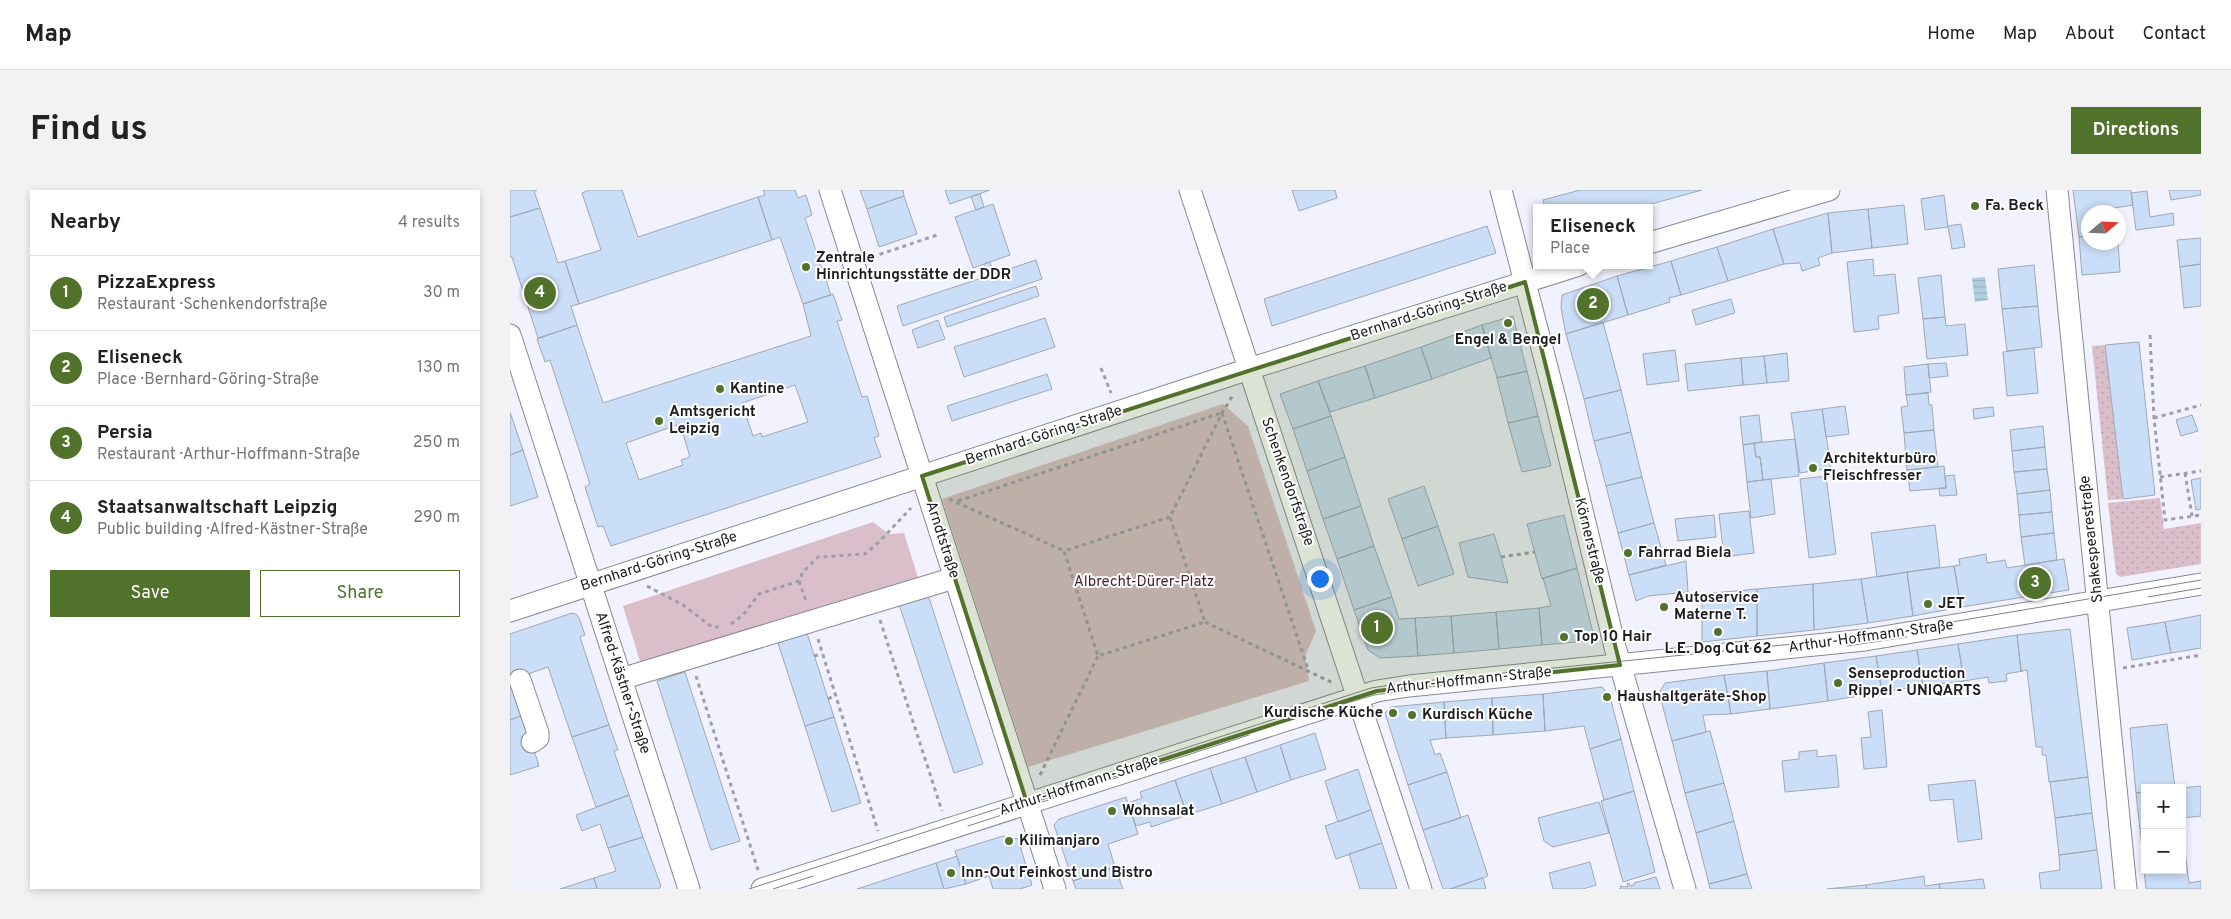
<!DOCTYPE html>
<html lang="en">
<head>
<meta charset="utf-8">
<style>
	body { margin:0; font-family:Overpass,sans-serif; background:#f2f2f2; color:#222 }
	.controls { position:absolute; right:15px; bottom:15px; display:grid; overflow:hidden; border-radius:0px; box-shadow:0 2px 8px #0003 }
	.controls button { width:45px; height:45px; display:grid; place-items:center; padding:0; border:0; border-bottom:1px solid #e0e0e0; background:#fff; color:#222; font:25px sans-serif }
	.compass { position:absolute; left:1571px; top:15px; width:45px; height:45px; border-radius:50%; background:#fff; box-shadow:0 2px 8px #0003; rotate:71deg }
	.you { position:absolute; left:809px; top:388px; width:18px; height:18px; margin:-12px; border:4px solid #fff; border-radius:50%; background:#1a73e8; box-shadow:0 0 0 8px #1a73e833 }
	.badge { display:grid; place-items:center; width:32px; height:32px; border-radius:50%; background:#50722a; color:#fff; font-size:16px; font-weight:700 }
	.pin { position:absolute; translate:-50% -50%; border:2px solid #fff; box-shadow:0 1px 5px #0006 }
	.popup { position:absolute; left:1023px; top:14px; width:120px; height:65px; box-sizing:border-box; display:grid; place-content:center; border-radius:0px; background:#fff; filter:drop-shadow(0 1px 4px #0005); font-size:16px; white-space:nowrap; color:#767676 }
	.popup b { font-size:19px; color:#222 }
	.popup::after { content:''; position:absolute; left:50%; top:100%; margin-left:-10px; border:10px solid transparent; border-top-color:#fff }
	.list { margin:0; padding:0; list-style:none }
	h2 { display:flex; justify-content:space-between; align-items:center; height:65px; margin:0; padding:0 20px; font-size:21px }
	h2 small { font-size:16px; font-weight:400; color:#767676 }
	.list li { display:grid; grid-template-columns:32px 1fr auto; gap:15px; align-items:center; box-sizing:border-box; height:75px; padding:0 20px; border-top:1px solid #e0e0e0 }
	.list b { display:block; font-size:19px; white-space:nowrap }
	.list p { margin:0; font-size:16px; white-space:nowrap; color:#767676 }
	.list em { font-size:16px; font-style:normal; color:#767676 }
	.actions { display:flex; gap:10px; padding:15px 20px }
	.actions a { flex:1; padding:11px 0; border:1px solid #50722a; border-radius:0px; text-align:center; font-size:18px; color:#50722a }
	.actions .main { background:#50722a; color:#fff }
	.map { position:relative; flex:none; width:1691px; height:699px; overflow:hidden; border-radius:0px }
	header { display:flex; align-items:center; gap:30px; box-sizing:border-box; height:70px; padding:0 25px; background:#fff; border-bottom:1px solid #e0e0e0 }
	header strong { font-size:24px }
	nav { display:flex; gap:28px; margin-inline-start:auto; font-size:18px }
	.intro { display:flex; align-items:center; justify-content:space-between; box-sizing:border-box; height:120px; padding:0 30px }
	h1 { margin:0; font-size:35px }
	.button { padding:12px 22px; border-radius:0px; background:#50722a; color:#fff; font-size:18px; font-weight:700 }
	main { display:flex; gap:30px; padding:0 30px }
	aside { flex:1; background:#fff; border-radius:0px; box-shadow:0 2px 8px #0003 }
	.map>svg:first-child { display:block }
</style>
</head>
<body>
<header>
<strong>Map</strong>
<nav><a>Home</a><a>Map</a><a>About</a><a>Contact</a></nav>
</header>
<div class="intro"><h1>Find us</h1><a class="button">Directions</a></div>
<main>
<aside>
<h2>Nearby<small>4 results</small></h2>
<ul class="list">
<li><span class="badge">1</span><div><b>PizzaExpress</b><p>Restaurant · Schenkendorfstraße</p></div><em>30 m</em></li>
<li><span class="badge">2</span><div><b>Eliseneck</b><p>Place · Bernhard-Göring-Straße</p></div><em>130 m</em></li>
<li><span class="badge">3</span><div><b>Persia</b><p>Restaurant · Arthur-Hoffmann-Straße</p></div><em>250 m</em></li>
<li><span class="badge">4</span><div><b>Staatsanwaltschaft Leipzig</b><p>Public building · Alfred-Kästner-Straße</p></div><em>290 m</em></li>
</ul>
<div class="actions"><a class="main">Save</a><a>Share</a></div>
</aside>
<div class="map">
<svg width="1691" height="699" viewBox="0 0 1691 699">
	<defs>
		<pattern id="grass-dots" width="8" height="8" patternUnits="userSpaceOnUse" patternTransform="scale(1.25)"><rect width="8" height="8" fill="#dabfca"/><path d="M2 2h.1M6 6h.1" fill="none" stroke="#bba4ad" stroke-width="1.8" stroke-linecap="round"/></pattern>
		<pattern id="water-rules" width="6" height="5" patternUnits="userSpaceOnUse" patternTransform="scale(1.25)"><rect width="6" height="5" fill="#aed0de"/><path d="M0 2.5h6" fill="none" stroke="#95b2be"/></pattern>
	</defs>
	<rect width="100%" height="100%" fill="#f2f1fe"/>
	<path fill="url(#grass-dots)" d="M1595 155 1613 309 1598 310 1582 156Z
		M1650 308 1654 339 1691 333V374L1610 387 1606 384 1598 313Z"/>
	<path fill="#dabfca" d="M713 214 738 236 806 441 795 466 799 491 518 577 432 309Z
		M363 332 379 344 394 343 409 391 132 478 113 416Z"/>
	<path fill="url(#water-rules)" d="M1475 87 1478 110 1465 112 1462 88Z"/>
	<path fill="#cbdef7" stroke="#9fa8b5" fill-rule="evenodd" d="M0 0H27L24 1 30 18 0 27Z
		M79 0H112L128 47 248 7 262 50 69 114 55 71 91 60 72 3Z
		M253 0H285L288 8 296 5 302 25 295 28 321 105 293 114 270 47 262 50 248 7 255 5Z
		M350 0H393L394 6 357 19Z
		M435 0H480L440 14Z
		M782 0H825L827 8 789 21Z
		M1070 0H1192L1127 18H1035L1033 10Z
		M1563 0H1621L1623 15 1604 18 1605 22H1578V46L1569 47Z
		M1659 0H1691V5L1661 10Z
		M1637 1 1640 27 1663 23 1664 35 1626 40 1621 3Z
		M470 4 474 17 466 20 461 7Z
		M1434 5 1438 37 1415 40 1411 9Z
		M394 6 407 44 369 57 357 19Z
		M483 14 500 65 463 78 445 27Z
		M1394 15 1398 54 1362 58 1358 19Z
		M30 18 48 73 55 71 69 114 61 116 67 135 28 148 2 67H0V27Z
		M1358 19 1362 58 1322 63 1318 23Z
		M1318 23 1322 63 1308 68 1310 75 1292 81 1290 73 1274 74 1263 39Z
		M1451 34 1455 57 1442 59 1438 36Z
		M977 36 986 63 762 136 754 109Z
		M1263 39 1274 74 1218 91 1207 57Z
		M1578 46V52H1608L1610 82 1572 85 1569 47Z
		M1691 48V74L1670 77 1667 50Z
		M1207 57 1218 91 1171 105 1161 71Z
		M1363 69 1364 86 1385 84 1389 123 1368 126 1369 139 1344 142 1337 72Z
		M526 70 532 89 393 136 387 116Z
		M1161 71 1171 105 1159 108 1160 112 1118 125 1107 86Z
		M480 72 484 84 478 86 474 74Z
		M1691 74V116L1674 118 1670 77Z
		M1524 75 1528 116 1492 119 1488 79Z
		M1431 85 1435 127 1413 129 1408 88Z
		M1107 86 1118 125 1056 144 1051 118 1052 105Z
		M526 96 529 106 437 137 434 127Z
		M323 104 332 130 327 131 352 207 357 206 369 246 364 248 371 267 101 356 93 336 88 337 75 297 80 294 40 170 35 172 27 149 67 135 93 213 301 146 293 114ZM285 195 298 232 252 247 251 243 243 246 232 213ZM170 234 180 267 171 270 173 275 129 290 116 253Z
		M1221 109 1225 123 1186 135 1182 120Z
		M1528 116 1532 157 1497 161 1492 119Z
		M1003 126 1017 181 987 188 972 135Z
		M1435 127 1436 136 1455 134 1458 165 1417 169 1413 129Z
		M535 128 545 157 454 187 444 157Z
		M428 130 435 149 408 158 402 140Z
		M1093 132 1111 200 1074 209 1056 144Z
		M972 135 981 168 922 189 911 157Z
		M1629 152 1645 305 1613 309 1595 155Z
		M911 157 922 189 865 208 855 176Z
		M1524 158 1528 203 1497 206 1493 162Z
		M1165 160 1169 191 1137 195 1133 164Z
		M1277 163 1279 191 1257 193 1254 166Z
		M1254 166 1257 193 1233 195 1231 168Z
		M1231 168 1233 195 1178 201 1175 174Z
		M1436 173 1438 186 1419 188 1418 174Z
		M1418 174 1421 202 1396 205 1394 177Z
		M855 176 865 208 820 222 808 191Z
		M1017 181 1028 226 998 233 987 188Z
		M537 184 542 199 442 231 437 216Z
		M808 191 821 226 783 239 770 204Z
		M1111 200 1121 242 1084 251 1074 209Z
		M1418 203 1419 215H1422L1424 240 1394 243 1391 217 1398 216 1396 205Z
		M1335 216 1339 244 1316 247 1312 219Z
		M1483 217 1484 226 1464 229 1463 219Z
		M1312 219 1321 278 1290 283 1281 223Z
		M0 222 13 260 0 265Z
		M1249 225 1252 252 1233 255 1230 227Z
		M1682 225 1688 241 1671 246 1666 230Z
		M821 226 835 267 797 281 783 239Z
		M1028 226 1041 276 1012 282 998 233Z
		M1533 236 1535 257 1502 261 1500 240Z
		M1424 240 1428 277 1397 280 1394 243Z
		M1121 242 1132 287 1096 296 1084 251Z
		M1285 249 1289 286 1253 290 1250 267H1246L1244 253Z
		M1244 253 1246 267H1250L1253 290 1237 292 1233 255Z
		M1535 257 1537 279 1504 282 1502 261Z
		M13 260 28 307 0 316V265Z
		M835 267 851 316 813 329 797 281Z
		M1434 276 1436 298 1400 301 1397 280Z
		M1537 279 1540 300 1507 304 1504 282Z
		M1444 285 1447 305 1430 306 1429 298H1436L1435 286Z
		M1316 286 1326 364 1299 368 1290 289Z
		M1132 287 1144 333 1108 343 1096 296Z
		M1691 288V319L1686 320 1681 290Z
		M1261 289 1265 324 1241 328 1237 292Z
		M914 296 928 336 892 349 878 309Z
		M1540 300 1542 322 1509 325 1507 304Z
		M851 316 864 356 827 369 813 329Z
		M1239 321 1244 363 1214 367 1209 324Z
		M1542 322 1544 343 1511 347 1509 325Z
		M1054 325 1067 378 1032 389 1017 334Z
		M1204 325 1206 347 1168 351 1165 329Z
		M1144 333 1156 375 1119 385 1108 343Z
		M1425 335 1430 377 1367 387 1361 343Z
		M928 336 944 384 908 396 892 349Z
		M1544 343 1547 370 1515 375 1511 347Z
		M984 344 991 367 998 393 958 387 949 353Z
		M864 356 882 407 844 420 827 369Z
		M1476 364 1477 373 1495 370 1497 378 1554 369 1559 400 1451 417 1444 376 1450 375 1449 369Z
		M1176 371 1178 402 1138 406 1126 411 1119 385Z
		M1444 376 1451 417 1403 426 1397 382Z
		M1067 378 1083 443 1078 451 1032 455 1029 418 1041 416 1033 388Z
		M1397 382 1403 426 1358 433 1351 389Z
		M1351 389 1358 433 1304 440 1303 394Z
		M1303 394 1304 440 1247 446V399Z
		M1247 399V446L1192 452V404Z
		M418 405 473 574 444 583 389 414Z
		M882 407 889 429 905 428 908 466 870 468 858 460 844 420Z
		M1029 418 1032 455 989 459 986 422Z
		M986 422 989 459 944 463 941 426Z
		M62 423 66 424 69 428 75 445 70 447 99 535 62 547 38 477 1 490 0 487V444Z
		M1691 425V458L1661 463 1655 432Z
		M941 426 944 463 908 466 905 428Z
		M1655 432 1661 463 1622 470 1617 438Z
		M1560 439 1578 587 1539 592 1536 565H1532V557H1526L1517 480 1511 481 1507 445Z
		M297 443 324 527 295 536 268 453Z
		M1507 445 1511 481H1513L1496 484 1497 491 1479 493 1478 487 1454 491 1448 454Z
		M1448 454 1454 491 1413 496 1407 460Z
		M1407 460 1413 496 1372 502 1366 466Z
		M1366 466 1372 502 1318 511 1314 473Z
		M1314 473 1318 511 1260 519 1257 481Z
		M1257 481 1260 519 1221 524 1214 485Z
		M175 482 230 651 201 660 147 491Z
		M1214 485 1221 524 1193 525 1196 542 1162 551 1149 503 1155 493Z
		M0 487 13 525 0 530Z
		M1092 497 1100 507 1111 549 1080 559 1074 536 1035 541 1033 504Z
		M1033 504 1035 541 983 545 982 508Z
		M982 508 983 545 936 548 934 512Z
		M934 512 936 548 920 550 925 565 930 563 937 582 898 595 875 523 881 517Z
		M1372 520 1377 577 1354 579 1351 548 1361 547 1358 522Z
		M13 525 29 576 0 585V530Z
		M324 527 351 613 322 622 295 536Z
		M1657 534 1665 598H1635V602L1626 603 1620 538Z
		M99 535 108 560 104 561 119 605 86 617 62 547Z
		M1200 541 1214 593 1175 603 1162 551Z
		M805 543 816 579 781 590 770 555Z
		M1111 549 1124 601 1094 610 1080 559Z
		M770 555 781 590 747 602 735 567Z
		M1307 560V567L1326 565 1329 597 1275 602 1272 571 1289 569V562Z
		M735 567 747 602 712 614 700 578Z
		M700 578 712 614 677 625 665 590Z
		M848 579 861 620 828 632 815 591Z
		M937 582 951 628 913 640 898 595Z
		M1578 587 1582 623 1545 628 1540 592Z
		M665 590 677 625 641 637 640 632 626 636 618 613 632 608 630 602Z
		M1465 590 1472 649 1448 652 1443 609 1420 611 1418 595Z
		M1214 593 1224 631 1186 643 1175 603Z
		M1691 596V626L1672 628V598Z
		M1124 601 1145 682 1113 692 1091 611Z
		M1635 602V657L1632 658 1626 603Z
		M119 605 133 647 98 658 90 634 72 641 66 625Z
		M616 607 628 644 598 654 605 677 563 691 544 635 549 629Z
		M1089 612 1099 643 1043 657 1034 651 1028 628Z
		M861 620 872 653 826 669 815 636Z
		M1582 623 1587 660 1549 665 1545 628Z
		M958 625 978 686 940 699H933L913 640Z
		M1224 631 1237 684 1199 694 1186 643Z
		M493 646 508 649 522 695 510 699H483L479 686 456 694 445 661Z
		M133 647 151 696 149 699H87L84 688 106 681 98 658Z
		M872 653 887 699H850L839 664Z
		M1674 653 1679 693 1691 691V699H1636L1632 658 1635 657V680H1672V654Z
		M1587 660 1592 699H1531L1529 683 1550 680 1549 665Z
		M447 666 456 694 434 699 426 673Z
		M1080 672 1086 695 1073 699H1043L1039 683Z
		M426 673 434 699H347Z
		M605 677 613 699H566L563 691Z
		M1237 684 1242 699H1200L1199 694Z
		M1414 686 1415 696 1429 694 1430 699H1357L1356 695Z
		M1146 687 1150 699H1109L1111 698 1110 696 1118 697 1117 694 1119 693 1120 696 1124 695V693Z
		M84 688 87 699H50Z
		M973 688 976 699H940Z
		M1473 689 1475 699H1430L1429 694Z
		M1356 695 1357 699H1317Z"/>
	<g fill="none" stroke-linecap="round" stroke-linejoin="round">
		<defs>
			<path id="minor" d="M320 0 545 699
				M680 0 911 699
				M991 0 1046 212 1105 457 1175 699
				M1547 0 1616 699
				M1139 53 1319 0
				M0 145 179 699
				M0 421 739 179 1069 75
				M111 489 444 388
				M10 490 28 543V548L22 552
				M252 699 867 501 899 496 1355 450 1691 394"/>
		</defs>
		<use href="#minor" stroke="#898996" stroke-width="23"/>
		<path stroke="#9e9ea8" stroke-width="3" stroke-dasharray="4 4" stroke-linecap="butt" d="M362 67 430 44
			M1640 145 1644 228 1655 330 1691 325
			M591 178 601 203
			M712 223 799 482
			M1644 228 1691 215
			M1675 283 1682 326
			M1650 287 1691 281
			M439 309 554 361
			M448 311 711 223
			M660 327 554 361 588 466 695 432 660 327 712 223 723 205
			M991 367 1025 362
			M289 391 297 414
			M137 396 173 415 202 437H209
			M370 430 432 621
			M695 432 823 493
			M221 434 233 425 249 404 289 391 293 382 308 367 355 364 370 351 401 318
			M308 449 368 641
			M304 466 312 464
			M1613 478 1691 465
			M186 486 248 680
			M318 509 326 505
			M530 585 588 466"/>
		<use href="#minor" stroke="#fff" stroke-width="21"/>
		<path stroke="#82818a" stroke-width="1" d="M1638 407 1691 398
			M1337 456 1397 447
			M827 516 864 505 910 499
			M458 636 739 545
			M239 699 861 498 894 493 1353 447 1691 390
			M263 699 303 686"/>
	</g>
	<path fill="#50722a" fill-opacity="0.2" stroke="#50722a" stroke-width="4" stroke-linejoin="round" d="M1015 92 1110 475 867 501 517 613 412 286Z"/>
	<g fill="#50722a" stroke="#fff" stroke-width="2">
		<circle cx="1465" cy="16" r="5"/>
		<circle cx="296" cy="77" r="5"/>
		<circle cx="998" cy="133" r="5"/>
		<circle cx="210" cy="199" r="5"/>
		<circle cx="149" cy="231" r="5"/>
		<circle cx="1303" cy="278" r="5"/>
		<circle cx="1118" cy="363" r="5"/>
		<circle cx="1418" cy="414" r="5"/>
		<circle cx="1154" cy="417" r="5"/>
		<circle cx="1208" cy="442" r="5"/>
		<circle cx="1054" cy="447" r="5"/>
		<circle cx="1328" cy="493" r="5"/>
		<circle cx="1097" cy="507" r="5"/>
		<circle cx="883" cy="523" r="5"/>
		<circle cx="902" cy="525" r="5"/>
		<circle cx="602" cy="621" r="5"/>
		<circle cx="499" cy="651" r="5"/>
		<circle cx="441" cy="683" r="5"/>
	</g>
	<g text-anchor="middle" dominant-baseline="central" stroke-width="4" stroke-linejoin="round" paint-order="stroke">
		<g font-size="15" font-weight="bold" fill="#1d1d22" stroke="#fff" text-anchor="start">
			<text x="1475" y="16">Fa. Beck</text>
			<text x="306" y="68">Zentrale<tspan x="306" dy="17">Hinrichtungsstätte der DDR</tspan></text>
			<text x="998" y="150" text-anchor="middle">Engel &amp; Bengel</text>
			<text x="220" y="199">Kantine</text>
			<text x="159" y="222">Amtsgericht<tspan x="159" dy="17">Leipzig</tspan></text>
			<text x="1313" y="269">Architekturbüro<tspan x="1313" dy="17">Fleischfresser</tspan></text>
			<text x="1128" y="363">Fahrrad Biela</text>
			<text x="1164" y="408">Autoservice<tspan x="1164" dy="17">Materne T.</tspan></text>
			<text x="1428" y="414">JET</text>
			<text x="1064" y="447">Top 10 Hair</text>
			<text x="1208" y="459" text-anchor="middle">L.E. Dog Cut 62</text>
			<text x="1338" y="484">Senseproduction<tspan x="1338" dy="17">Rippel - UNIQARTS</tspan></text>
			<text x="1107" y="507">Haushaltgeräte-Shop</text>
			<text x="873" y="523" text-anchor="end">Kurdische Küche</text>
			<text x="912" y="525">Kurdisch Küche</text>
			<text x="612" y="621">Wohnsalat</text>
			<text x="509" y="651">Kilimanjaro</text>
			<text x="451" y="683">Inn-Out Feinkost und Bistro</text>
		</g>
		<g font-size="15" fill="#1d1d22" stroke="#fff">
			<text transform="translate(919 122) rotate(-18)">Bernhard-Göring-Straße</text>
			<text transform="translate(534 246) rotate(-18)">Bernhard-Göring-Straße</text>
			<text transform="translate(777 292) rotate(71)">Schenkendorfstraße</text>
			<text transform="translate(1582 349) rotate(-96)">Shakespearestraße</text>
			<text transform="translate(432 350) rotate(72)">Arndtstraße</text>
			<text transform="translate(1079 351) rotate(76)">Körnerstraße</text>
			<text transform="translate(149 372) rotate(-18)">Bernhard-Göring-Straße</text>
			<text transform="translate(1361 447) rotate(-8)">Arthur-Hoffmann-Straße</text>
			<text transform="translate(959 491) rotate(-6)">Arthur-Hoffmann-Straße</text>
			<text transform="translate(112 493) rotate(72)">Alfred-Kästner-Straße</text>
			<text transform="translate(569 596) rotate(-18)">Arthur-Hoffmann-Straße</text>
		</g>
		<g font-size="15" fill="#491e33" stroke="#fff">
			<text x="634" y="392">Albrecht-Dürer-Platz</text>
		</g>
	</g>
</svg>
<div class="controls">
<button>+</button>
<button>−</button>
</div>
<svg class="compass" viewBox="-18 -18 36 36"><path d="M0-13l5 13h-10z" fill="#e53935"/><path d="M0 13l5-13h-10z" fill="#767676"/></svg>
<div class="you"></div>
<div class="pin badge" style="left:867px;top:438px">1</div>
<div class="pin badge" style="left:1083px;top:114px">2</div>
<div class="popup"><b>Eliseneck</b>Place</div>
<div class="pin badge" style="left:1525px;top:393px">3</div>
<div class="pin badge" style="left:30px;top:103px">4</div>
</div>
</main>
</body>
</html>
